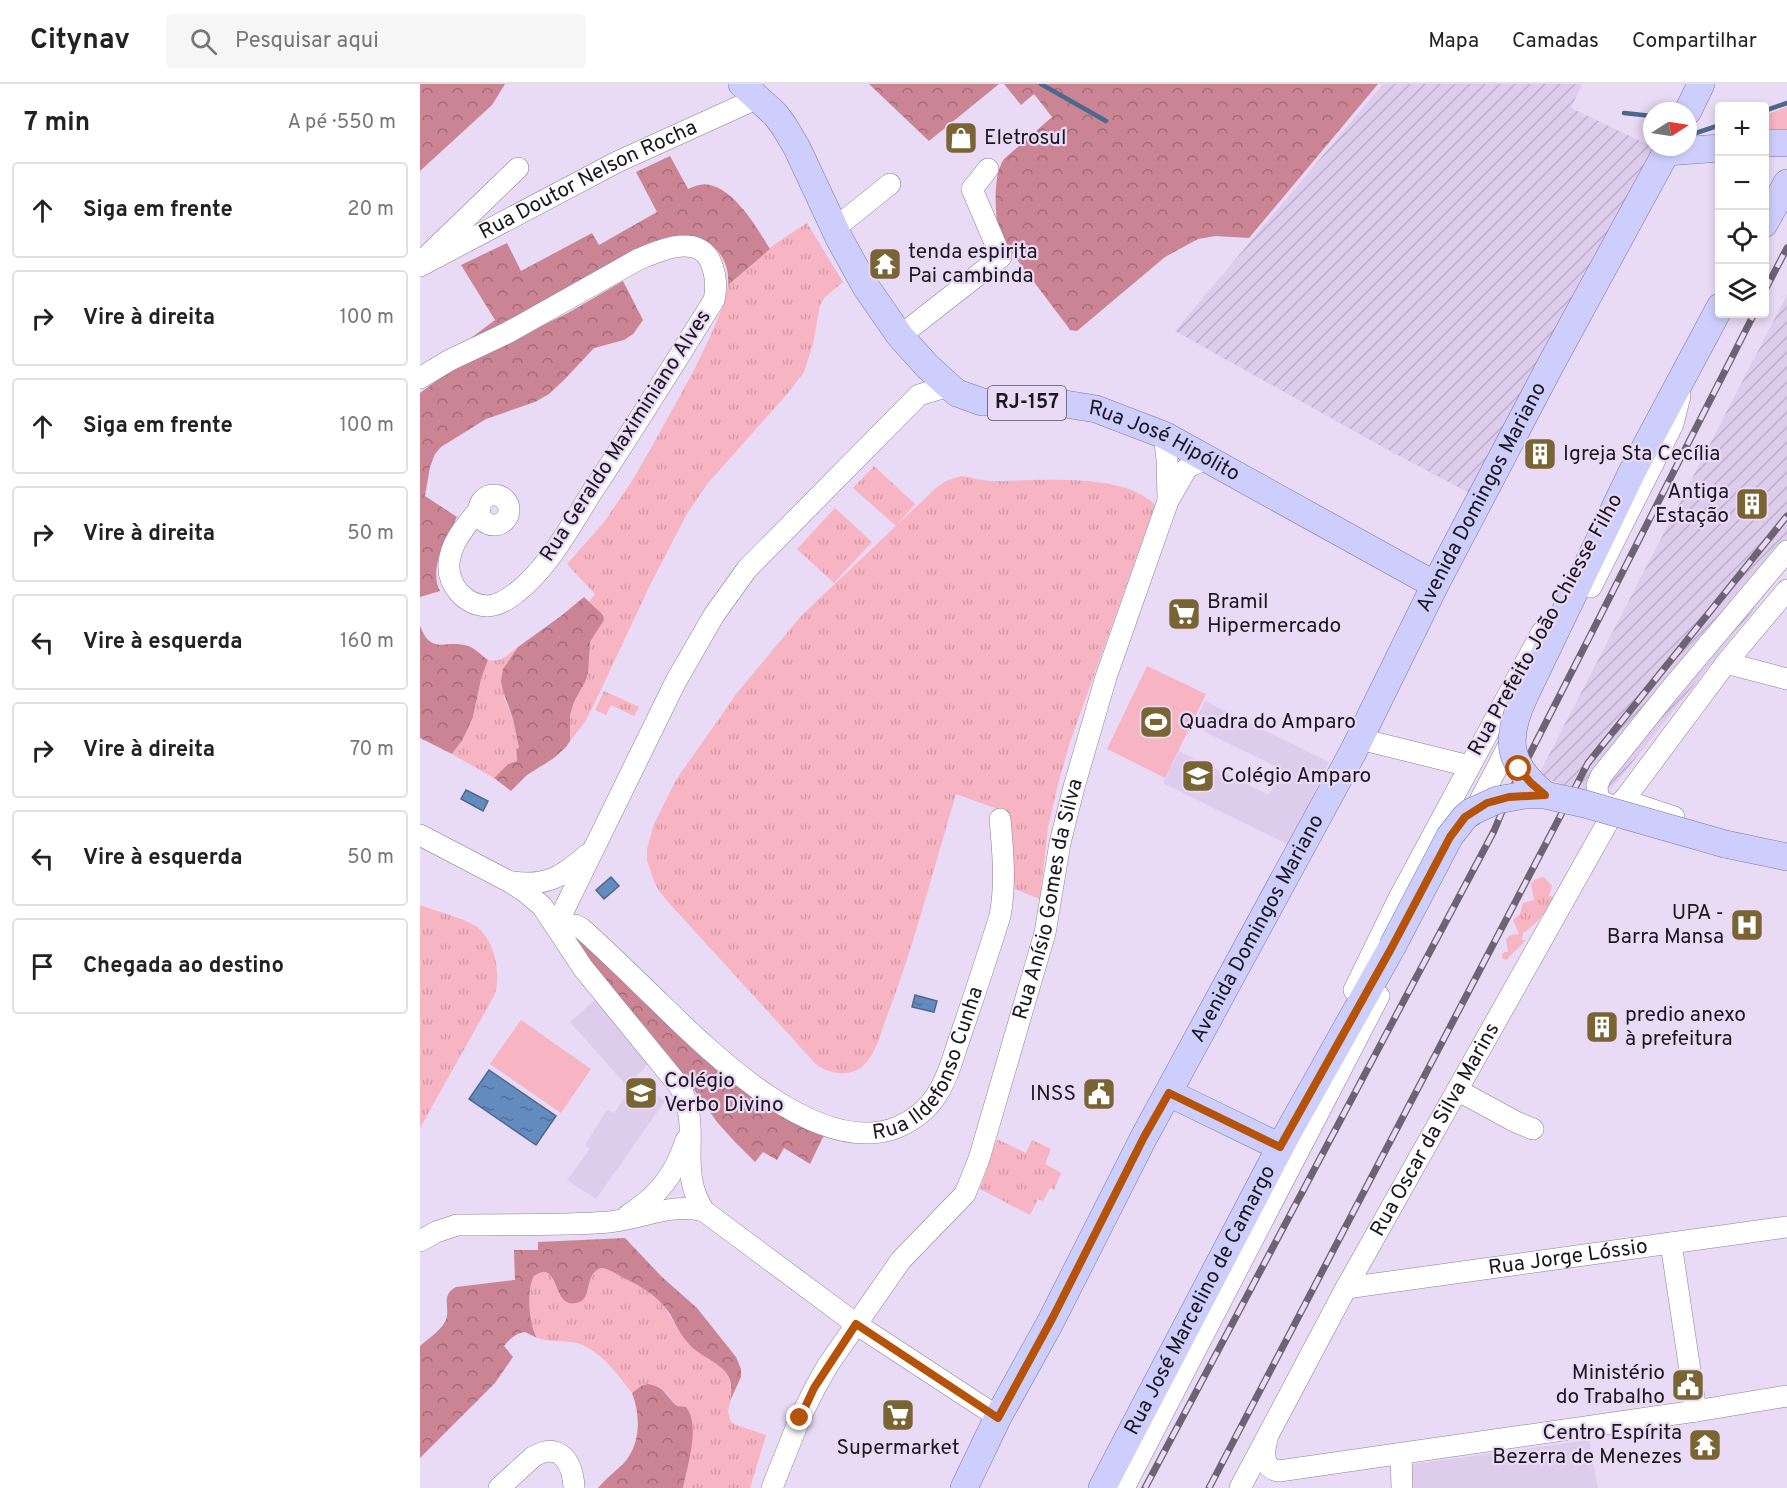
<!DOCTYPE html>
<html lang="pt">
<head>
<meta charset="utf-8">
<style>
	body { margin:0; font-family:Overpass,sans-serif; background:#f6f6f6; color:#222 }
	.controls { position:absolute; right:18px; top:18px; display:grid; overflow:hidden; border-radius:6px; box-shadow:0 3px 9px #0003 }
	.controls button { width:54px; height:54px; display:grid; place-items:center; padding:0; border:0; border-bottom:2px solid #e0e0e0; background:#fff; color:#222; font:30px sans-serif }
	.compass { position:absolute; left:1223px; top:18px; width:54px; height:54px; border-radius:50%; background:#fff; box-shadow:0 3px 9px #0003; rotate:78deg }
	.stop { position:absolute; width:18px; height:18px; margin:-14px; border:4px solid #b45309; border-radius:50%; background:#fff }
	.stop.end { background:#b45309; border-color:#fff; box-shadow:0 2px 6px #0008 }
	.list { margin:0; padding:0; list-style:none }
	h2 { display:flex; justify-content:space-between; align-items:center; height:78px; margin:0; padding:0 24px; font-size:26px }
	h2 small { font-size:20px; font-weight:400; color:#767676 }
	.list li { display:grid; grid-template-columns:39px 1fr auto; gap:18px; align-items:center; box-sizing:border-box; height:96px; margin:0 12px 12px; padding:0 12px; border:2px solid #e0e0e0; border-radius:6px }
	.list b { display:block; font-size:22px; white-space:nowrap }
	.list em { font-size:20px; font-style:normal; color:#767676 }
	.icon { flex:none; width:33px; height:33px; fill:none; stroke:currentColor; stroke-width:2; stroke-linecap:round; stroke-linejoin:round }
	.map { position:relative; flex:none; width:1367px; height:1404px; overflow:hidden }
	header { display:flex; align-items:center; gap:36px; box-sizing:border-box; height:84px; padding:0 30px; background:#fff; border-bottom:2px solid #e0e0e0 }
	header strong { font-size:28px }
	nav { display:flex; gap:33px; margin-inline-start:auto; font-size:21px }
	.search { width:420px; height:54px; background:#f6f6f6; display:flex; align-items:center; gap:15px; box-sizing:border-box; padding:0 21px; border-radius:6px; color:#767676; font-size:22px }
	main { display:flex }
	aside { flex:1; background:#fff }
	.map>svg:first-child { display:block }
</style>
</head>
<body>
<header>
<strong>Citynav</strong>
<div class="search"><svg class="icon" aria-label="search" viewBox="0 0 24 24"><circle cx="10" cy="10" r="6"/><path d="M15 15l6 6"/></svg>Pesquisar aqui</div>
<nav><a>Mapa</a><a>Camadas</a><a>Compartilhar</a></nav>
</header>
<main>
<aside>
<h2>7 min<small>A pé · 550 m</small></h2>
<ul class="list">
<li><svg class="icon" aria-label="ahead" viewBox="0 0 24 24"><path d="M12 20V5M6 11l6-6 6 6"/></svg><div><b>Siga em frente</b></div><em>20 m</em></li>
<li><svg class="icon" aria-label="right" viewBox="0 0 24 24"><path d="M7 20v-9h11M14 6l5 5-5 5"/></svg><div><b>Vire à direita</b></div><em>100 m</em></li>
<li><svg class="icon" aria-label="ahead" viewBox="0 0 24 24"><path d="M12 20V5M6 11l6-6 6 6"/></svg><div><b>Siga em frente</b></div><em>100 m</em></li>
<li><svg class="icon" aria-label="right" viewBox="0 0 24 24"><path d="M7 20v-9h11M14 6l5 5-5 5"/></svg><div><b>Vire à direita</b></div><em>50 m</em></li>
<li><svg class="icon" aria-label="left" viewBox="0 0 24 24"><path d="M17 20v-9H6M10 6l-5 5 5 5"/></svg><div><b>Vire à esquerda</b></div><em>160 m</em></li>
<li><svg class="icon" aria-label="right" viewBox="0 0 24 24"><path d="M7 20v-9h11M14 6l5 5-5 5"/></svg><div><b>Vire à direita</b></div><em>70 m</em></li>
<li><svg class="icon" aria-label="left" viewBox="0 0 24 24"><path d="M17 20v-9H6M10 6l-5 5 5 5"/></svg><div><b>Vire à esquerda</b></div><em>50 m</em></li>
<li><svg class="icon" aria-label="arrive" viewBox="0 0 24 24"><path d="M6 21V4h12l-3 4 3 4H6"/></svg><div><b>Chegada ao destino</b></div></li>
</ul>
</aside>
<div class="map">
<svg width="1367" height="1404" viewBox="0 0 1367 1404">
	<defs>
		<pattern id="industrial-furrows" width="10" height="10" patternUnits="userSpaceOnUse" patternTransform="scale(1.5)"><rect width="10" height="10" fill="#decced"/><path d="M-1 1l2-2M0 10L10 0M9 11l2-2" fill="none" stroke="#beaecb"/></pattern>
		<pattern id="grass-tufts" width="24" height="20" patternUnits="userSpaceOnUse" patternTransform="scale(1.5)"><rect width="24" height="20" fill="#f7b4c2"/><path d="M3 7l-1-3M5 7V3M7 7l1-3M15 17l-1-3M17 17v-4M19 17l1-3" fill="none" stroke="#d39aa6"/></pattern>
		<pattern id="forest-crowns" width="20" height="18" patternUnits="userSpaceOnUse" patternTransform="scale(1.5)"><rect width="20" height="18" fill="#cb8494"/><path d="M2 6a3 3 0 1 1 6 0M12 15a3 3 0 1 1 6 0" fill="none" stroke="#a46b78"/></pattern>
		<pattern id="water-ripples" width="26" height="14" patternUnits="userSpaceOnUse" patternTransform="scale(1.5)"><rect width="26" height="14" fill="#638bbe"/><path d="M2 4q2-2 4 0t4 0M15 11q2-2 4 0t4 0" fill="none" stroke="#51719a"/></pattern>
	</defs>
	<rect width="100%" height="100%" fill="#e9daf5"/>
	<path fill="#decced" d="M785 617 909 678 869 761 743 699 759 667 849 711 861 685 773 642Z
		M175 916 229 979 214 995 245 1017 176 1115 147 1096 170 1065 165 1061 187 1026 194 1029 213 1001 211 998 207 1002 150 938Z
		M1169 1356 1178 1404H988L987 1381Z"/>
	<path fill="url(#industrial-furrows)" d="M963 0H1162L1151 24 1233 63 1055 412 959 361 755 247Z
		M1367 211V484L1184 714 1118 692Z"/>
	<path fill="url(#grass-tufts)" d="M1367 23V48L1345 50V31Z
		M387 139 423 198 404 214 400 221 393 260 384 288 368 309 288 399 268 428 231 499 177 614 165 638 150 657V631L154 618 161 606 170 558 184 536 183 531 169 518 175 510 147 480 185 437 212 397 230 366 273 288 289 255 304 220 308 201 355 160Z
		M454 382 495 420 476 442 433 404Z
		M541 392C552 393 562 397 573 397 614 397 704 387 735 421L650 658 638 700 628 743 620 815 595 805 586 728 536 710C513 786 494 863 465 937 460 952 455 971 443 982 429 994 405 990 393 977L249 819 239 807 234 797 227 776V765L234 740 256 696 317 609 382 531 517 403 526 397Z
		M415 424 452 458 414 499 377 465Z
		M98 563 83 585 84 614 93 635 99 664 95 668 97 677 88 680 74 694 32 670 43 655 53 633 61 595 68 576C81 579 88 570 98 563Z
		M184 607 219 623 214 632 191 621 186 631 175 626Z
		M1122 793 1125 794 1132 802 1129 812 1134 813C1127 827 1116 841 1103 849L1102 856H1106L1086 876 1082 874V871L1084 868H1088L1086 855 1091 851 1099 850 1093 836 1100 830 1103 819 1114 816 1111 800 1114 796Z
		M0 821C15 827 44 834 57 843 75 857 82 892 74 912L0 1044Z
		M577 1055 606 1069 612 1056 631 1065 625 1080 641 1089 634 1106 630 1104 623 1117 618 1115 610 1131 560 1105Z
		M181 1184 189 1186 222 1202 241 1218 268 1260 297 1279 308 1291 312 1308 308 1328 311 1338 316 1341 346 1351 330 1404H263L273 1344 246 1308 221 1302 212 1309C198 1291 183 1269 160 1260 147 1255 123 1260 114 1251 110 1236 100 1180 129 1189 137 1202 140 1220 157 1219L171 1192 173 1188Z"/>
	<path fill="url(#forest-crowns)" d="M0 0H85L72 21 0 87Z
		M449 0H579L509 57Z
		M584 0H958L829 154 796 152 778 155 745 173 657 247 650 246 648 243 580 153C575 134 572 91 584 75L632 33 614 10 601 21Z
		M250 72 268 105C275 102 282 99 290 101 316 107 337 144 350 165L308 201C311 167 282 146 250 153 239 155 230 160 220 166L43 260 75 236 41 181 87 159 101 187 172 149 179 161 237 128 216 88Z
		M203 197 223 236 213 250 204 256 174 264 144 296 129 310 115 318 66 335 21 363 15 370 10 383 5 412 37 433C27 453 8 485 20 507L0 513V309L34 284 148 229Z
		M164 513 183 531 184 536 170 558 168 589 165 598 154 618 150 631V657L146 663 134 674 107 691 91 707 74 694 88 680 97 677 96 665 99 664 93 635 83 607 81 597 83 585 98 563 141 532Z
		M0 542C12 572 24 555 48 562 55 564 62 572 68 576L61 595 53 633 43 655 32 670 0 654Z
		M158 853 406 1047 390 1080 364 1064 357 1076 343 1068 335 1078 315 1058 297 1038 258 983 222 939 154 862V855Z
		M205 1154 242 1193 277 1224 316 1273 321 1285V1293L310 1317C319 1279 284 1279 267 1258 260 1250 255 1239 250 1230 237 1211 222 1203 202 1193 195 1189 189 1185 181 1184 163 1191 173 1213 159 1218 131 1229 141 1173 114 1192 106 1205 109 1242 117 1254L105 1248C96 1249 90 1255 84 1262L93 1273 75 1299 0 1374V1262C8 1255 20 1247 25 1238 32 1225 19 1212 36 1203L95 1196 94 1166H118V1158Z
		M228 1300C245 1303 246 1312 257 1322L266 1323C281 1342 267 1382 263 1404H178C186 1395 194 1388 202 1381 221 1362 221 1332 212 1309L221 1302Z"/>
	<path fill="#f7b4c2" d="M727 582 786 610 745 694 687 665Z
		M101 936 171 985 141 1029 70 980Z"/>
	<path fill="url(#water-ripples)" stroke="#4d688e" stroke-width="1.5" d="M46 706 68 717 63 727 41 715Z
		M191 793 199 802 184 815 176 806Z
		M495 911 517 917 514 928 492 923Z
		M69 986 136 1032 116 1061 49 1015Z"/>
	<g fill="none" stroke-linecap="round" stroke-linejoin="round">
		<path stroke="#4d688e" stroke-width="4.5" d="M621 0 686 37
			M1344 27 1367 19
			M1204 29 1232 32
			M1268 49H1276L1300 41"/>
		<defs>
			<g id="minor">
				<path d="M414 145 470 100"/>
				<path d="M9 170 98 84"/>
				<path id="s1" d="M0 182 197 78 338 14"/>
				<path d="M480 252 581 173 552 105 568 85"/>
				<path d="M0 294 30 276 87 249 217 176C238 167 279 148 291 179 296 191 297 203 294 216 254 280 214 345 172 408 150 443 129 483 96 509 88 515 78 522 67 522 45 521 27 501 29 479 31 457 47 441 60 424"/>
				<path d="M744 351 747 375 748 414"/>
				<circle cx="74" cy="426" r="15"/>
				<path d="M1171 503 1253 340 1260 312"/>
				<path d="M1306 579 1367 595"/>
				<path d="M940 655 1049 682"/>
				<path d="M1203 716 1254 733"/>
				<path d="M1197 724 1178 716 1177 702 1181 692 1249 607 1367 467"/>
				<path d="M1052 732 1094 651"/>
				<path d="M0 751 90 798 104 807 122 822 163 884 260 1003C283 1046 256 1084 284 1127L436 1240 578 1333"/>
				<path d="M92 798C127 803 143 792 168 770"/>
				<path id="s2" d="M136 842 155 841 161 844C187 867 212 892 237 916 289 967 398 1076 478 1043 494 1036 507 1026 516 1012 528 994 533 973 540 953 554 913 567 873 580 832 586 800 583 768 580 735"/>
				<path d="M136 842 256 597 294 531 327 485 499 311 529 302"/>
				<path d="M934 906 978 816 1122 548"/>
				<path d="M1037 1006 1096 1038 1113 1045"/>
				<path d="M208 1131C238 1112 255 1091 266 1056"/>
				<path d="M0 1157 16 1148 37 1141C88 1140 139 1142 189 1138 221 1135 252 1118 284 1127"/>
				<path d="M1251 1159 1276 1327"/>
				<path id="s3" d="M926 1204 1367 1143"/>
				<path d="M847 1356C843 1368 843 1385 859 1387L1276 1327 1367 1312"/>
				<path d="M981 1370 982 1404"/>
				<path d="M79 1404 113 1373C140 1356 153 1379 154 1404"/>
				<path id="s4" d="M352 1404 380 1334 395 1304 408 1281 481 1176 545 1110 559 1075 625 849 640 759 654 703 686 593 748 417 767 384 774 380 788 375"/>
				<path d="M704 1404 959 912"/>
				<path id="s5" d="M820 1404 926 1204 1189 736 1306 579 1367 506"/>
			</g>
			<g id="major">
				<path id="s6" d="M322 0 355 30 364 42 377 64 420 156 446 203 480 252 507 282 529 302 537 309 562 318 639 319 676 325 744 351 1015 501"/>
				<path d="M1268 27 1281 0"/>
				<path d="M1344 59H1367"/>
				<path d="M1247 68 1300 64"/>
				<path d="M1344 140 1367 99"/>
				<path d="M1104 613 1212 388 1300 223"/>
				<path d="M1305 760 1367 773"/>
				<path d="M749 1009 860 1063"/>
				<path id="s7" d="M544 1404 578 1333 630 1239 724 1053 933 668 1015 501 1130 282 1249 63"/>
				<path id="s8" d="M682 1404 866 1052 972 863"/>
			</g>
		</defs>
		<use href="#minor" stroke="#8c7f97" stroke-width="22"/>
		<use href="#major" stroke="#7978ad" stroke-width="28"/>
		<use href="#minor" stroke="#fff" stroke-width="21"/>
		<use href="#major" stroke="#cdcefb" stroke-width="27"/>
		<defs>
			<path id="rail" d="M1344 208 1367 164
				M725 1404 1074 747 1088 713 1334 230
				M789 1404 1168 679 1367 432"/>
		</defs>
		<use href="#rail" stroke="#6c6373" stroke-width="7"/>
		<use href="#rail" stroke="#e9daf5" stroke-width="4.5" stroke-dasharray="14" stroke-linecap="butt"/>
		<defs>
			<path id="major-bridge" d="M1104 613C1084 657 1088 680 1125 711
				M972 863 1030 752 1045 733 1051 728 1077 716 1105 711H1125L1165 720 1305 760"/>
		</defs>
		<use href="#major-bridge" stroke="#7978ad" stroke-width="28" stroke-linecap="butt"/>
		<use href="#major-bridge" stroke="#cdcefb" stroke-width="27"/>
	</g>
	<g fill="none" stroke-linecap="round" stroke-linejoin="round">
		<path stroke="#b45309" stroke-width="8" d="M380 1334 394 1304 436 1240 578 1334 633 1233 724 1053 749 1009 860 1063 972 863 1030 753 1045 733 1067 719 1089 713 1125 711 1111 699 1099 685"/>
	</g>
	<defs>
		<symbol id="shop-square" viewBox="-11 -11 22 22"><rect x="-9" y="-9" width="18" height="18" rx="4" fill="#796433" stroke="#e9daf5"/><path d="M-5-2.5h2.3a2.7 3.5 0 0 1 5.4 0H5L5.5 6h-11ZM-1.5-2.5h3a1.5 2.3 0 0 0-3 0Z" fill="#fff"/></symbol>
		<symbol id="temple-square" viewBox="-11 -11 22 22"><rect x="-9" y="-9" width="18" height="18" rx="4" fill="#796433" stroke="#e9daf5"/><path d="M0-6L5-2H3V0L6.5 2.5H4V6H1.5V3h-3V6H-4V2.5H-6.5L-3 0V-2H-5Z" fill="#fff"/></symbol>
		<symbol id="building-square" viewBox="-11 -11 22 22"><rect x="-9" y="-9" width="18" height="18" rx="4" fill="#796433" stroke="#e9daf5"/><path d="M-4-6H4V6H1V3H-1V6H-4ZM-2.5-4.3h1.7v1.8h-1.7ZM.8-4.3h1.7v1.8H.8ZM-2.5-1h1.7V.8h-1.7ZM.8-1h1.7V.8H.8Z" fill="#fff"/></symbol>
		<symbol id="supermarket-square" viewBox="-11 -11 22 22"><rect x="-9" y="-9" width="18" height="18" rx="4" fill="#796433" stroke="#e9daf5"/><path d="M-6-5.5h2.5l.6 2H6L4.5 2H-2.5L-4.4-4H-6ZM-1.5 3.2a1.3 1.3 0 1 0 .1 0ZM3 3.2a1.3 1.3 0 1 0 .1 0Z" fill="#fff"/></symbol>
		<symbol id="stadium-square" viewBox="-11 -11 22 22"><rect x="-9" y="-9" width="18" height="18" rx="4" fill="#796433" stroke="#e9daf5"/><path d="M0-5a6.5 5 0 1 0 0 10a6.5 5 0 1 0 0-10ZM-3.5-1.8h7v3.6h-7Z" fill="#fff"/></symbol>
		<symbol id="school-square" viewBox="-11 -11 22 22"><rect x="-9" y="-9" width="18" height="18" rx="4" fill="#796433" stroke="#e9daf5"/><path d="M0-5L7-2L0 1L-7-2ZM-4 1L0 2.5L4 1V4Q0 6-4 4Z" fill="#fff"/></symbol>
		<symbol id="hospital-square" viewBox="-11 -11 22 22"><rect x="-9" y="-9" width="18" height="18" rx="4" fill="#796433" stroke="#e9daf5"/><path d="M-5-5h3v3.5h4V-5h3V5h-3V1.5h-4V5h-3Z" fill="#fff"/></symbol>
		<symbol id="civic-square" viewBox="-11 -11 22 22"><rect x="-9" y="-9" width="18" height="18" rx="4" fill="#796433" stroke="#e9daf5"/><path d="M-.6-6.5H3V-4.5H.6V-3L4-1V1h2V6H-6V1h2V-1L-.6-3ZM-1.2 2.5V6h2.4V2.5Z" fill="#fff"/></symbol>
	</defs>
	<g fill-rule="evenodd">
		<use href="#shop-square" x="522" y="35" width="38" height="38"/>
		<use href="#temple-square" x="446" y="161" width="38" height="38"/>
		<use href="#building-square" x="1101" y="351" width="38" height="38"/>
		<use href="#building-square" x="1313" y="401" width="38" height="38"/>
		<use href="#supermarket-square" x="745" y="511" width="38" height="38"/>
		<use href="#stadium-square" x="717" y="619" width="38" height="38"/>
		<use href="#school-square" x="759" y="673" width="38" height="38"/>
		<use href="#hospital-square" x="1308" y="822" width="38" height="38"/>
		<use href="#building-square" x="1163" y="924" width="38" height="38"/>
		<use href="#school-square" x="202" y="990" width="38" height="38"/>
		<use href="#civic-square" x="660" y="991" width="38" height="38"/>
		<use href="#civic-square" x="1249" y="1282" width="38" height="38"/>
		<use href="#supermarket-square" x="459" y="1312" width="38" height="38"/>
		<use href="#temple-square" x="1266" y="1342" width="38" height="38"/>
	</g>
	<g text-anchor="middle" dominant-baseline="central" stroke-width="4.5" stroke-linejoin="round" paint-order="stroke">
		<rect fill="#e9daf5" stroke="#59515f" stroke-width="1.5" x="568" y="302" width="78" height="34" rx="4.5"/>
		<g font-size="20" font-weight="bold" fill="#1b161f">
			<text x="607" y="319">RJ-157</text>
		</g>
		<g font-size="21" fill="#1b161f" stroke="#e9daf5" text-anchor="start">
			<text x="564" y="54">Eletrosul</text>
			<text x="488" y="168">tenda espirita<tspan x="488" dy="24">Pai cambinda</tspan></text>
			<text x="1143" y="370">Igreja Sta Cecília</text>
			<text x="1309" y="408" text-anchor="end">Antiga<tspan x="1309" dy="24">Estação</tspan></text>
			<text x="787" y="518">Bramil<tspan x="787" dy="24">Hipermercado</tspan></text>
			<text x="759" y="638">Quadra do Amparo</text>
			<text x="801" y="692">Colégio Amparo</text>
			<text x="1304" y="829" text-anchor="end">UPA -<tspan x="1304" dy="24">Barra Mansa</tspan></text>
			<text x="1205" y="931">predio anexo<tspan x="1205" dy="24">à prefeitura</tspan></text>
			<text x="244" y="997">Colégio<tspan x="244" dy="24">Verbo Divino</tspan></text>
			<text x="656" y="1010" text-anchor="end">INSS</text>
			<text x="1245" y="1289" text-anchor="end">Ministério<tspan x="1245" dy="24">do Trabalho</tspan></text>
			<text x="1262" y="1349" text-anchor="end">Centro Espírita<tspan x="1262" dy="24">Bezerra de Menezes</tspan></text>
			<text x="478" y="1364" text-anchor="middle">Supermarket</text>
		</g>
		<g font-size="21" fill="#1b161f" stroke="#e9daf5">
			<text stroke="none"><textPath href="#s1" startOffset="189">Rua Doutor Nelson Rocha</textPath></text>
			<text transform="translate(206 352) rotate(-57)">Rua Geraldo Maximiniano Alves</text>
			<text stroke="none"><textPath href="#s6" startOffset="597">Rua José Hipólito</textPath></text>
			<text stroke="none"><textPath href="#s7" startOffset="1118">Avenida Domingos Mariano</textPath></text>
			<text transform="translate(1126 541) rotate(-61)">Rua Prefeito João Chiesse Filho</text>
			<text stroke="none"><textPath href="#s4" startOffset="662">Rua Anísio Gomes da Silva</textPath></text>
			<text stroke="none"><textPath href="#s7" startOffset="632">Avenida Domingos Mariano</textPath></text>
			<text stroke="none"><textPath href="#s2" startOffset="486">Rua Ildefonso Cunha</textPath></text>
			<text stroke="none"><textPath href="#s5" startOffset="408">Rua Oscar da Silva Marins</textPath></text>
			<text stroke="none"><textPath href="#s3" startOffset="224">Rua Jorge Lóssio</textPath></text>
			<text stroke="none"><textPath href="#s8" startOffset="212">Rua José Marcelino de Camargo</textPath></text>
		</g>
	</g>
</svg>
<div class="controls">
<button>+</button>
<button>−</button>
<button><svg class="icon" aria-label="locate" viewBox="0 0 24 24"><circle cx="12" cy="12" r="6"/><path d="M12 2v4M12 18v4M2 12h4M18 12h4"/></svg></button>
<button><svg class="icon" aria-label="layers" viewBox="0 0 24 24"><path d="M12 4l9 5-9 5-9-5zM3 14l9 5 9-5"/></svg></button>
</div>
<svg class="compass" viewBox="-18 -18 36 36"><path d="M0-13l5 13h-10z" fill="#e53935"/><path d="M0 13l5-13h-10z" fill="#767676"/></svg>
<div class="stop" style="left:1099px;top:685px"></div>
<div class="stop end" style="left:380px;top:1334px"></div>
</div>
</main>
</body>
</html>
